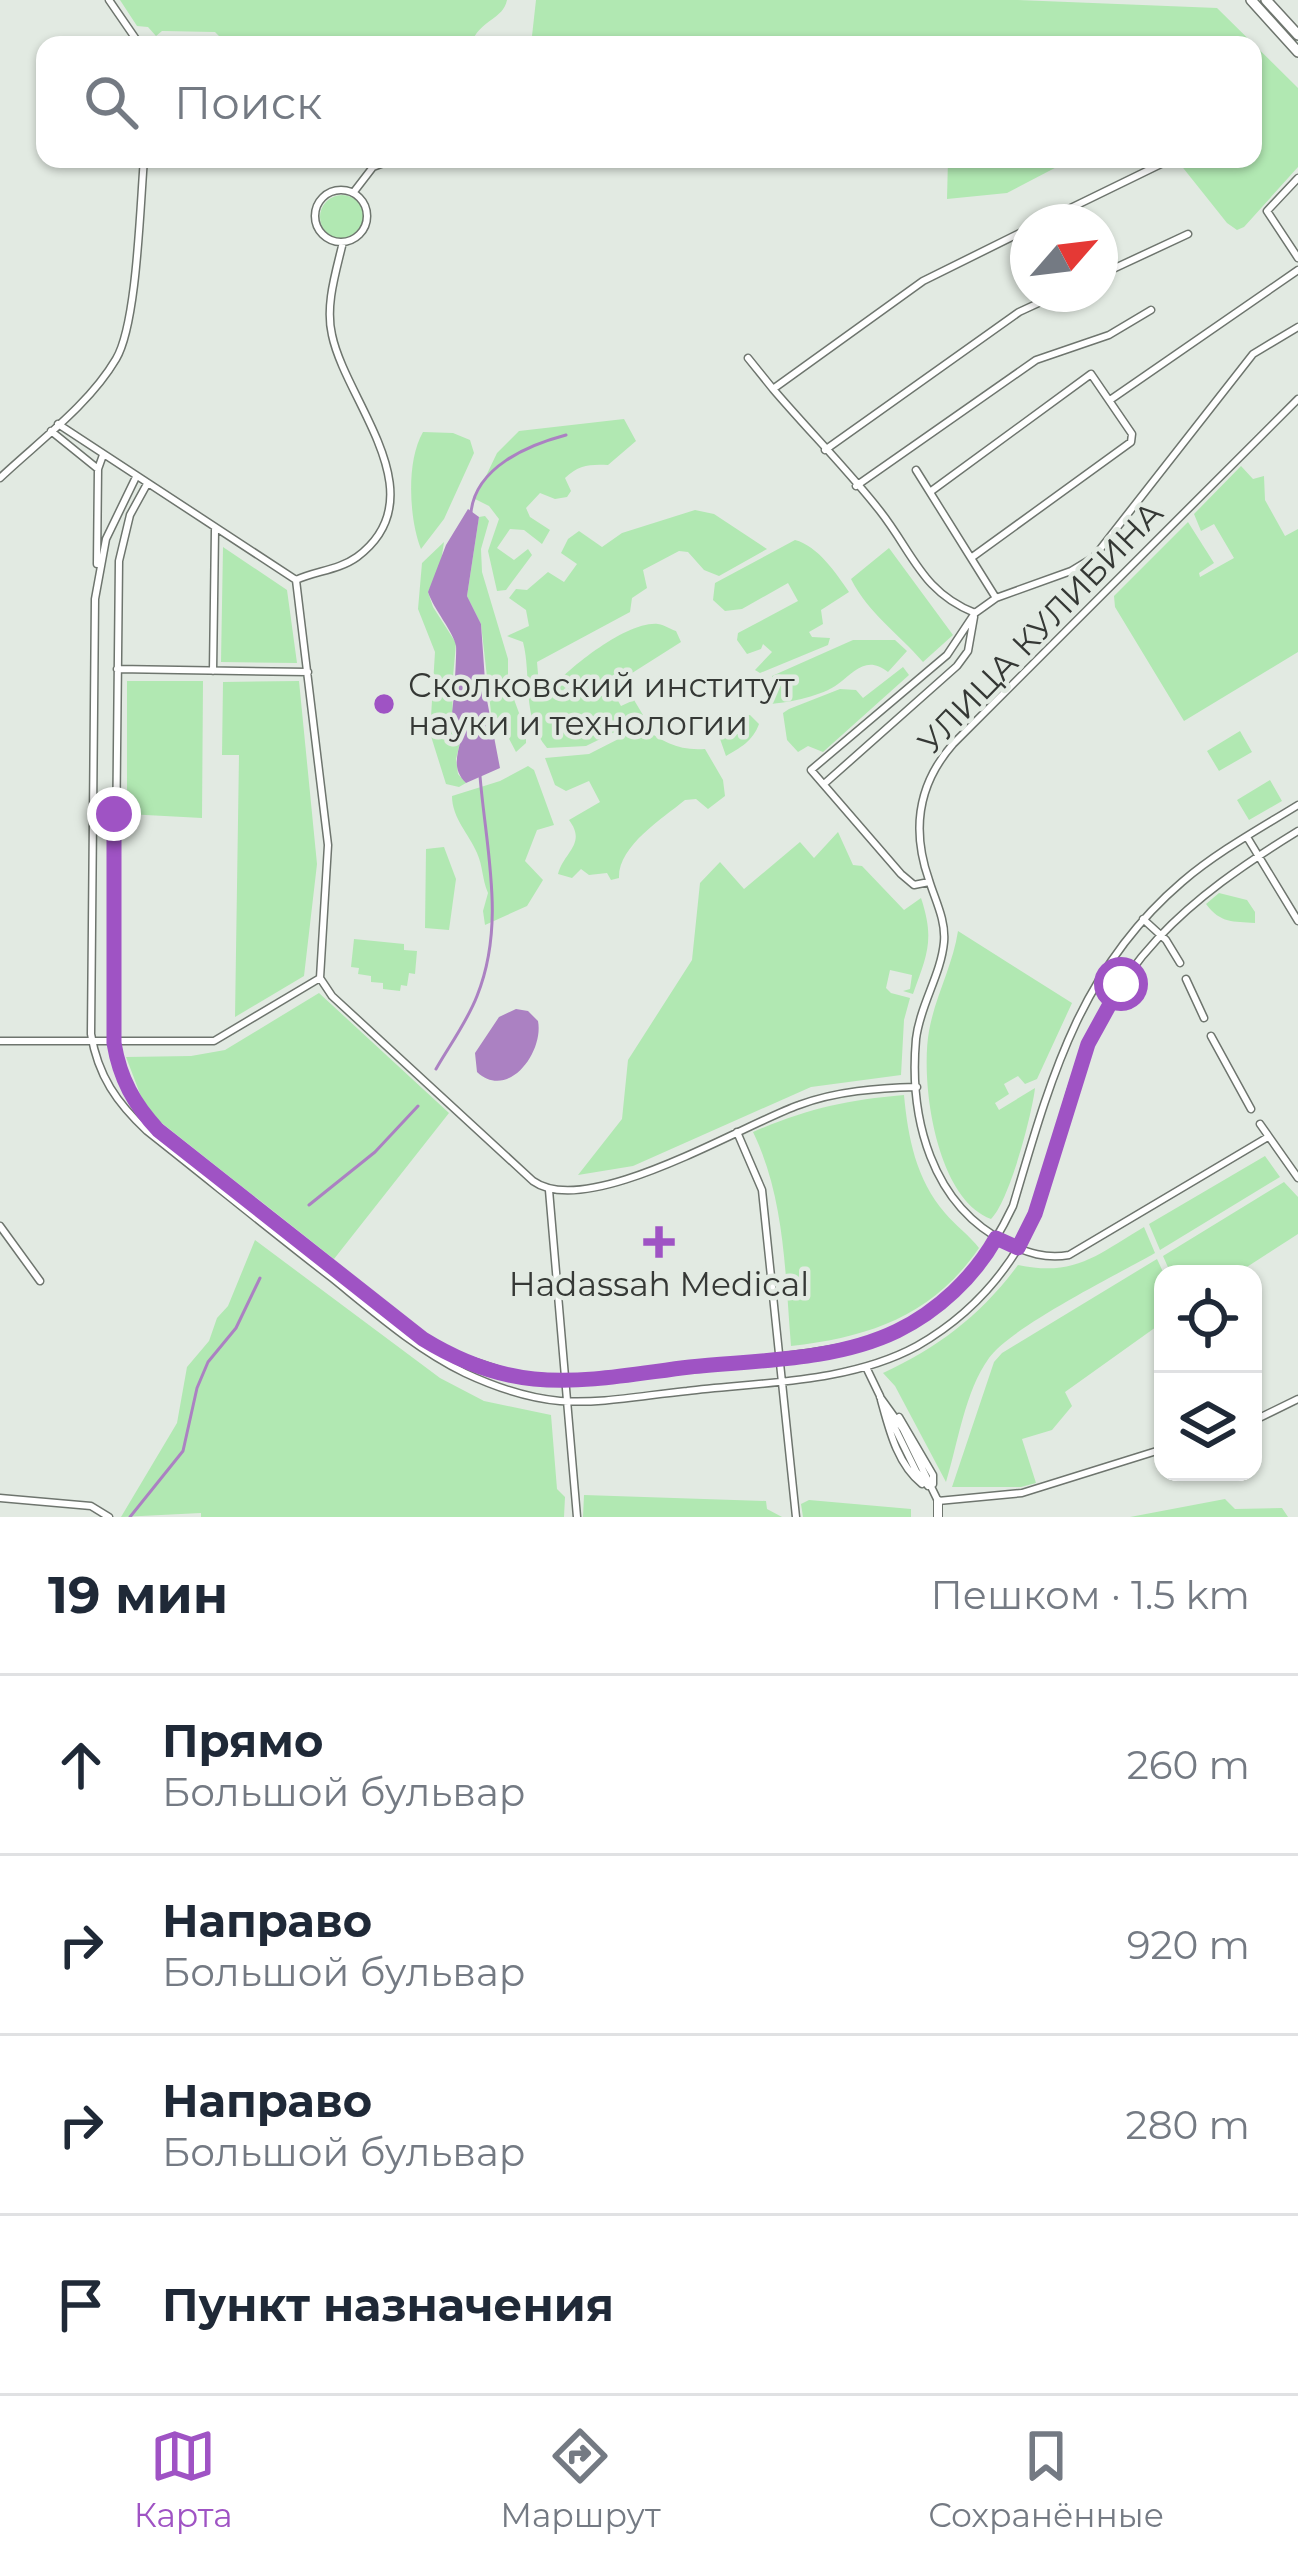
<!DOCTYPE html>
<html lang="ru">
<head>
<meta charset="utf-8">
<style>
	body { margin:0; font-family:Montserrat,sans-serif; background:#f2f2f3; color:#1f2937 }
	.controls { position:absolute; right:36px; bottom:36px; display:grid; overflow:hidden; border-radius:24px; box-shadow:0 3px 9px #0004 }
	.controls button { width:108px; height:108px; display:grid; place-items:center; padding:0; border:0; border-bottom:3px solid #e0e1e3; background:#fff; color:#1f2937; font:60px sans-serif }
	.compass { position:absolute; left:1010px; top:204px; width:108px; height:108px; border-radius:50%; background:#fff; box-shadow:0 3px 9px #0004; rotate:62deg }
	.stop { position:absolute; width:36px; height:36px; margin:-27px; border:9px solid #9f53c4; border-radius:50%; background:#fff }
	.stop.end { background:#9f53c4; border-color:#fff; box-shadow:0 3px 12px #0008 }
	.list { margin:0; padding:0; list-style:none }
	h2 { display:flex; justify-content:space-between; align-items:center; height:156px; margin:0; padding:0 48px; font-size:51px }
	h2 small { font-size:39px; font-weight:400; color:#747a83 }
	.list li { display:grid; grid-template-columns:78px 1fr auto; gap:36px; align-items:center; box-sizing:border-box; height:180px; padding:0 48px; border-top:3px solid #e0e1e3 }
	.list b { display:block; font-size:45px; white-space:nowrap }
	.list p { margin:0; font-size:39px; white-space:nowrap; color:#747a83 }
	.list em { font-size:39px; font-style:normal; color:#747a83 }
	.icon { flex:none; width:66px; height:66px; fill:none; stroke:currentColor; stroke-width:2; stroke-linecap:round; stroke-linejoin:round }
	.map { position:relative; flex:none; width:1298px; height:1517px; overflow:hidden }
	.search { position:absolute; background:#fff; box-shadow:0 3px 9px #0004; left:36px; right:36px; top:36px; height:132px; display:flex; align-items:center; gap:30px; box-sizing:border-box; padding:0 42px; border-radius:24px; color:#747a83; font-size:45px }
	.sheet { height:876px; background:#fff }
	nav { display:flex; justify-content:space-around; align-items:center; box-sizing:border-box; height:168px; border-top:3px solid #e0e1e3; background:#fff; font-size:33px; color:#747a83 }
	nav a { display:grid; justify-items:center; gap:6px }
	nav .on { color:#9f53c4 }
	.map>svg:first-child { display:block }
</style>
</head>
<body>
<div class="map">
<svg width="1298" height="1517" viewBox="0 0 1298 1517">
	<rect width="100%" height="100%" fill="#e2eae2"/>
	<path fill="#b1e8b2" d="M120 0H507C503 20 481 18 470 45L226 43 215 32 162 31 156 36 148 27 137 26Z
		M536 0H1018L1217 8 1298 88V167L1244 227 1237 230 1227 223 1176 159H1253V45H531Z
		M948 159H1072L1007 193 947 199Z
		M320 217a22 22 0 1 1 44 0a22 22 0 1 1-44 0Z
		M624 419 636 441 608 465C591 464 578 465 565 478L571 491 567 497 555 499 540 493 526 508 530 517 550 530 542 544 524 530 510 529 497 548 514 560 528 549 532 555 506 590 497 591 488 551 499 519 489 506 475 499 497 453 519 431Z
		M423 432 453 433 470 440 474 453 444 519 421 549C409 519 406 461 423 432Z
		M1241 466 1253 479 1264 476 1265 500 1285 536 1298 529V652L1184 721 1115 607 1114 596 1188 522 1214 563 1199 573 1200 577 1234 558 1214 524 1201 531 1194 514Z
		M695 510 714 514 767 549 719 576 704 570 688 552 679 551 643 570 647 588 632 598 630 612 537 662 539 685 546 694C566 670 626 621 658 624 665 625 670 629 676 631L681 642 610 687 621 706 634 700 643 715 641 719 586 746 547 748C521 717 532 677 523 642L507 636 529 626 526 610 509 598 516 589 527 590 548 572 564 582 577 564 561 553 568 539 579 531 602 547 622 533Z
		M485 516 489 521 481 549 482 572 508 659V683L526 732V743L516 752 505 731 493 730 481 624 467 596 479 517Z
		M795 540C818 546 836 573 849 592L821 610 823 624 809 632 812 637 830 638 828 645 760 673 755 670 772 652 763 644 761 649 747 654 737 640 738 633 798 601 788 583 742 609 725 611 713 600 715 583Z
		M444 542 440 568 428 592 433 607 456 643 452 688 453 718 461 739 456 759 458 774 466 783 459 787 446 784 430 733 435 652 418 609 422 563Z
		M223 547 287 590 297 663 221 662Z
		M889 548 953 635 923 662C898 633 869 614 851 579Z
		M853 640H895L907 651 888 672C867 655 855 671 838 684 822 696 791 702 771 704L767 694 774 689 772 676Z
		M903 667 909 675 823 752 808 746 798 752 787 740 783 713 789 709 840 689 856 690 863 698Z
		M127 681H203L202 818 127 814Z
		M299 681 317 864 304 976 235 1017 239 755H222L223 682Z
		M750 715 759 724C753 741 740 748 726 756L719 736C725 724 736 716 750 715Z
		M642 727C663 742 679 751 705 749L723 780 725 796 708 809 696 799 685 800C662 819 618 846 619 878L611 880 607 873 589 875 581 869 572 878 558 874C564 852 587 844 569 820L600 802 589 781 566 791 555 785 545 758 589 754Z
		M1240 731 1252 752 1219 771 1207 751Z
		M528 766 534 770 554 825 537 830 525 861 543 880 527 906 485 925 483 911 488 893C482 879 483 866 477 853 469 834 452 818 452 796L500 781Z
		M1270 780 1282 801 1249 820 1237 800Z
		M838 832 853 865 862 866 904 910 921 898C935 940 927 955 913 994L903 991 910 989 912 975 890 970 886 988 891 993 910 998 904 1020 901 1075 811 1087 633 1166 578 1175 622 1119 628 1060 692 960 700 883 720 862 744 889 800 842 814 858Z
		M444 847 456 879 449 930 425 928 426 849Z
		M1219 893 1247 900 1255 912V923C1233 921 1221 924 1206 904Z
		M958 931 1072 1003 1037 1079 1025 1084 1018 1076 1004 1084 1009 1094 995 1103 999 1110 1035 1088C1032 1115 1009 1202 991 1219 936 1199 920 1082 929 1031 935 997 953 965 958 931Z
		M354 939 404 944V950L417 951 415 974 409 973 407 986 401 985 400 991 383 989V983L371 982V976L358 974 359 968 351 967Z
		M319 993 449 1113 334 1259 158 1120 142 1099 126 1057 191 1056 225 1050Z
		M904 1095C908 1138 916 1179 945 1213 955 1225 970 1236 979 1248 932 1316 870 1337 791 1346 785 1273 785 1198 753 1132 806 1109 846 1100 904 1095Z
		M1265 1156 1280 1177 1160 1250 1149 1224Z
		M1284 1182 1298 1197V1234L1236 1274H1171L1163 1256Z
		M1144 1227 1155 1253C1118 1274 1011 1327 989 1358 965 1391 958 1443 946 1482L895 1386 883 1373C939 1347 981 1315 1018 1265 1075 1277 1097 1255 1144 1227Z
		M255 1240 440 1378 484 1401 551 1415 557 1489 565 1497 564 1517H201V1513L121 1517 177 1423 187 1367 209 1341 217 1318 228 1306Z
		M1157 1259 1164 1274 1163 1322 1065 1392 1072 1406 1052 1430 1022 1439 1036 1483 1021 1487H952L994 1362 1002 1353Z
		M584 1495 766 1501 767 1509 782 1517H583Z
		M1225 1499 1235 1509 1282 1508 1288 1517H1130Z
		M809 1500 911 1509V1517H803L801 1504Z"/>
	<path fill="#ab81c2" d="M468 509 479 517 467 596 481 624 486 695 500 768 466 783C452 769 457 756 461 739L450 725C453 719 457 653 456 646 453 631 434 610 428 592L446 545Z
		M516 1009 528 1011 538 1021C544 1052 508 1101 477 1072L475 1053 499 1017Z"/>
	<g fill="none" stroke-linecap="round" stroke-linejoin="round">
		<path stroke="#ab81c2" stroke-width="3" d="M471 512C476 467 528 445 566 435
			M436 1069C449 1046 467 1022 477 996 506 924 486 850 480 776
			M309 1205 375 1152 418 1106
			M130 1517 183 1451 197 1388 208 1362 236 1328 260 1278"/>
		<defs>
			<path id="minor" d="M109 0 140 45
				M1298 178 1267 211 1298 258
				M315 216a26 26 0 1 1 52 0a26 26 0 1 1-52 0Z
				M353 193 373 167 389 161
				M1042 222 1161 164
				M1100 275 1188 234
				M748 358 773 389
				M1110 400 1298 270
				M58 424 296 580
				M51 431 98 469
				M825 450 1019 312 1058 294
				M916 470 996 598
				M136 477 106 539 95 599 91 1034C98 1076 117 1103 147 1131 209 1180 270 1230 332 1278 374 1312 416 1349 465 1373 495 1387 527 1398 560 1401 602 1404 645 1395 687 1391 762 1382 849 1383 917 1346 959 1322 995 1287 1020 1245 1047 1200 1055 1141 1071 1090 1112 962 1187 899 1298 831
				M0 478C38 442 89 405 116 359 137 324 140 206 144 159
				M147 484 130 515 119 561 114 1034C115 1073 132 1102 157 1130L390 1315 445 1352 518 1376 575 1379C631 1376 686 1368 741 1361 873 1347 950 1338 1013 1206 1050 1081 1079 970 1182 882 1217 852 1259 829 1298 805
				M856 486 1036 360 1109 335 1151 310
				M930 492 1091 374 1132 434 1131 442 971 558
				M97 564 98 469 103 455
				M296 580 328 845 320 978 332 996 533 1181C587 1220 742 1125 799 1105 836 1091 878 1088 917 1087
				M296 580C315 571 339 570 357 557 439 496 346 402 332 335 325 305 336 272 343 242
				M975 613C922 592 913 553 880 511 847 469 808 430 773 389L923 281 1028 229
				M117 669 308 672
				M213 671 215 530
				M824 784 957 666 968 651 974 617
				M1247 837 1298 921
				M929 882 914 885 901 874 811 770 947 655 975 613 996 598 1071 571 1094 557 1253 354 1298 327
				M1143 919 1166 940 1180 963
				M1186 979 1204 1018
				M1211 1036 1251 1109
				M0 1041H214L320 978
				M1260 1124 1298 1178
				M737 1132 762 1190 796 1517
				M1268 1137 1069 1255C1046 1259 1027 1253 1007 1243 931 1205 909 1118 916 1039 920 1005 941 975 944 942 946 920 935 900 929 880 911 829 918 784 953 744L1298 399
				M549 1190 577 1517
				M0 1226 40 1281
				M866 1367 880 1396
				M880 1397 903 1429 938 1501 1022 1493 1163 1449
				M881 1400C889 1429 897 1464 922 1484
				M888 1414 916 1471 928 1486
				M899 1417 933 1475V1484
				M1253 1421 1298 1399
				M0 1498 91 1506 109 1517"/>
			<path id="tertiary" d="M938 1517V1501"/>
			<path id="primary" d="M1251 0 1298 52
				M1266 0 1298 35"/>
		</defs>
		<use href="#minor" stroke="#6e756e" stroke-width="9"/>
		<use href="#tertiary" stroke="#6e756e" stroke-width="10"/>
		<use href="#primary" stroke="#6e756e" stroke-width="12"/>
		<use href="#minor" stroke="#fff" stroke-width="6"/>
		<use href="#tertiary" stroke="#fff" stroke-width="8"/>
		<use href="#primary" stroke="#fff" stroke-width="9"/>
	</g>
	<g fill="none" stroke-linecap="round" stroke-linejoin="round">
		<path stroke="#9f53c4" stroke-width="15" d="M114 814V1043C120 1079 134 1104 158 1130L423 1339C457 1360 494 1375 534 1379 586 1384 639 1373 690 1367 758 1360 835 1361 897 1331 938 1311 974 1277 996 1238L1018 1248 1035 1214 1088 1044 1121 984"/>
	</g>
	<g fill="#9f53c4" stroke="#e2eae2" stroke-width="4.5">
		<circle cx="384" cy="704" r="12"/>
		<path d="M653 1224h12v12h12v12h-12v12h-12v-12h-12v-12h12z"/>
	</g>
	<g text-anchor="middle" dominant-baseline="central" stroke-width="9" stroke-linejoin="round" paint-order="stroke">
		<g font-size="33" fill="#353835" stroke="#e2eae2">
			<text transform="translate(1040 627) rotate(-46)">УЛИЦА КУЛИБИНА</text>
		</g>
		<g font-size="33" fill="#353835" stroke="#e2eae2" text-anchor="start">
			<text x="408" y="685">Сколковский институт<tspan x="408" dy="38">науки и технологии</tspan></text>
			<text x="659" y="1284" text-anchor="middle">Hadassah Medical</text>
		</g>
	</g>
</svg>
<div class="controls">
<button><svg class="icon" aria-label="locate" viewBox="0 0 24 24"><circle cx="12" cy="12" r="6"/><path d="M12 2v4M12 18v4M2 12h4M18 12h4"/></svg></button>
<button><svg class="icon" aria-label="layers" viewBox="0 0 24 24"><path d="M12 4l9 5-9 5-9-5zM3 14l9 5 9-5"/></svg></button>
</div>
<svg class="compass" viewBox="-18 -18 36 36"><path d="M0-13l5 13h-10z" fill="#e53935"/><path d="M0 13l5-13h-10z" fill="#747a83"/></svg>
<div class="stop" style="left:1121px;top:984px"></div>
<div class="stop end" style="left:114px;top:814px"></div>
<div class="search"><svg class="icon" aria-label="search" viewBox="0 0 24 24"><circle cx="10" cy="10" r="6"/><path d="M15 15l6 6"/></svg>Поиск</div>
</div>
<section class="sheet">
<h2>19 мин<small>Пешком · 1.5 km</small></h2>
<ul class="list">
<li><svg class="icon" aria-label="ahead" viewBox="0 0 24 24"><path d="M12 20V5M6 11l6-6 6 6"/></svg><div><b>Прямо</b><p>Большой бульвар</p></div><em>260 m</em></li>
<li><svg class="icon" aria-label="right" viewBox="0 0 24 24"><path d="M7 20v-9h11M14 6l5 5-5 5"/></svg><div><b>Направо</b><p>Большой бульвар</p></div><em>920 m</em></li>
<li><svg class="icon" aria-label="right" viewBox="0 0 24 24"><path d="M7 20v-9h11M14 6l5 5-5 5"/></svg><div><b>Направо</b><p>Большой бульвар</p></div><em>280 m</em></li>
<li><svg class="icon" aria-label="arrive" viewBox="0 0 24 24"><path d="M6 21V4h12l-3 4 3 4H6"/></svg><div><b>Пункт назначения</b></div></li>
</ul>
</section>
<nav>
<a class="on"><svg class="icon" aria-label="map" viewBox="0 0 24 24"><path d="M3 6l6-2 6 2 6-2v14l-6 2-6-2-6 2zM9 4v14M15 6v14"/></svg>Карта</a>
<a><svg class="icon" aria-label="directions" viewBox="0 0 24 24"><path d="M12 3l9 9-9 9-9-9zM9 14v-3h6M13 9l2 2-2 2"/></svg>Маршрут</a>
<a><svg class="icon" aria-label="saved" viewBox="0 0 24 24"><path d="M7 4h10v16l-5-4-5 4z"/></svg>Сохранённые</a>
</nav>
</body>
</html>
